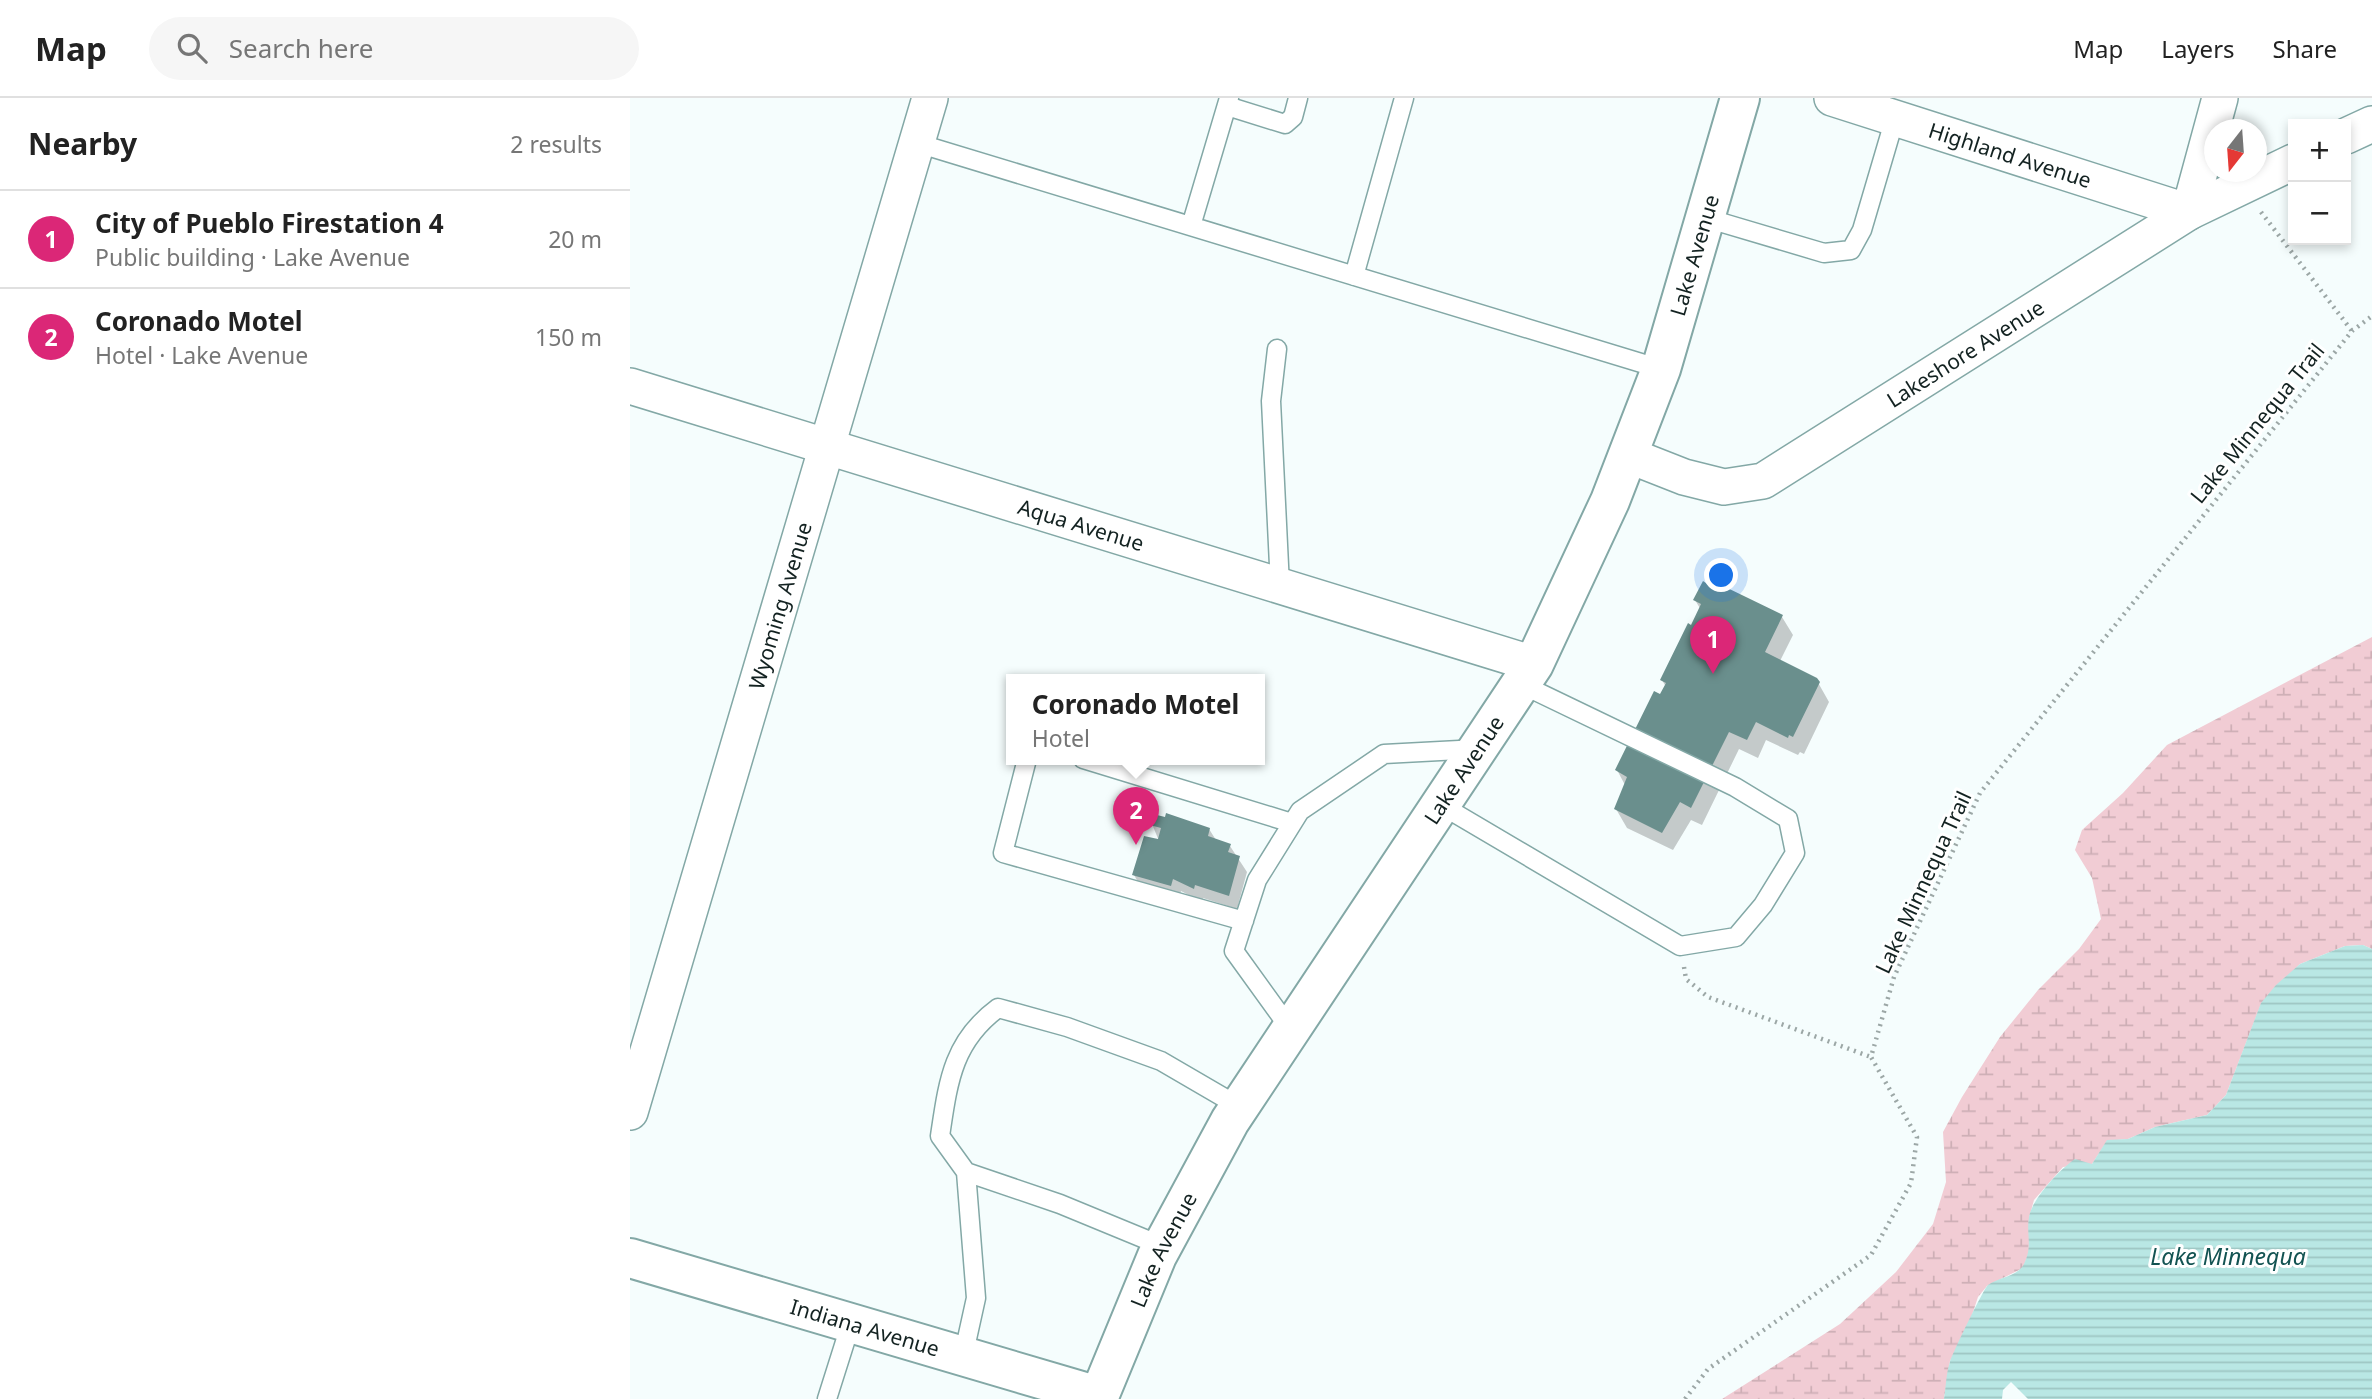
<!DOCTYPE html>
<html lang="en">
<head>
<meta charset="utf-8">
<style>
	body { margin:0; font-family:"Noto Sans",sans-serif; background:#f6f6f6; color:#222 }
	.controls { position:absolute; right:21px; top:21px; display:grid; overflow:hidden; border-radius:0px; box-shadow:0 4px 10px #0003 }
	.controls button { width:63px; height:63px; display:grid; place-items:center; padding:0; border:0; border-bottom:2px solid #e0e0e0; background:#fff; color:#222; font:35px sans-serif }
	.compass { position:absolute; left:1574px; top:21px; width:63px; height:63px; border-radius:50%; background:#fff; box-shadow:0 4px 10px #0003; rotate:197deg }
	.you { position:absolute; left:1092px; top:478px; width:24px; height:24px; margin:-18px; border:5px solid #fff; border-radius:50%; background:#1a73e8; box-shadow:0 0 0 10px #1a73e833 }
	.badge { display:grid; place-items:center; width:46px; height:46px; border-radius:50%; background:#db2777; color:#fff; font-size:23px; font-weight:700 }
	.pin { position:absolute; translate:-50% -58px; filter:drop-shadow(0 2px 4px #0008) }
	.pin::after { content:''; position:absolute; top:37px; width:24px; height:21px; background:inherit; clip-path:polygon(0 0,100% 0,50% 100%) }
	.popup { position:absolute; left:376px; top:576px; width:259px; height:91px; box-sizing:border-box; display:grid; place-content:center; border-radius:0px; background:#fff; filter:drop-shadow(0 2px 5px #0005); font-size:23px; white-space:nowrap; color:#767676 }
	.popup b { font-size:26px; color:#222 }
	.popup::after { content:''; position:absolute; left:50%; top:100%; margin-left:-14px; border:14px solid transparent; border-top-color:#fff }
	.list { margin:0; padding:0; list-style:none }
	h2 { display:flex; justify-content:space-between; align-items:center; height:91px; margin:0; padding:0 28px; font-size:30px }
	h2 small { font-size:23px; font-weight:400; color:#767676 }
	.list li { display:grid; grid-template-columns:46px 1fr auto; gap:21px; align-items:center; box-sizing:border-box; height:98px; padding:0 28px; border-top:2px solid #e0e0e0 }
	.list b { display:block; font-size:26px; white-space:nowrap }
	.list p { margin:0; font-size:23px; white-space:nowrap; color:#767676 }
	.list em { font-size:23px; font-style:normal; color:#767676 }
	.icon { flex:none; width:38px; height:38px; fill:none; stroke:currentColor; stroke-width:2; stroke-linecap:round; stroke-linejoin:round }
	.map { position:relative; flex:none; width:1742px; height:1301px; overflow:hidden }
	header { display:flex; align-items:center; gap:42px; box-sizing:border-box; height:98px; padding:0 35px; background:#fff; border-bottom:2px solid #e0e0e0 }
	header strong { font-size:33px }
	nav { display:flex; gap:38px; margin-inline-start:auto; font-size:24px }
	.search { width:490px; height:63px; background:#f6f6f6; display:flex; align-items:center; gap:18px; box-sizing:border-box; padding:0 24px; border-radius:38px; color:#767676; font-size:26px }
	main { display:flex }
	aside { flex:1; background:#fff }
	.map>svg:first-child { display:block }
</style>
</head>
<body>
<header>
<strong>Map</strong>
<div class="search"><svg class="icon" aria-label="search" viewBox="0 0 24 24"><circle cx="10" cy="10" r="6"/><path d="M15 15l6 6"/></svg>Search here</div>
<nav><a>Map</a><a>Layers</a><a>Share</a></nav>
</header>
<main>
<aside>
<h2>Nearby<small>2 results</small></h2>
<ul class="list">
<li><span class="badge">1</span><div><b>City of Pueblo Firestation 4</b><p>Public building · Lake Avenue</p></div><em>20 m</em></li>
<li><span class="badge">2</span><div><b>Coronado Motel</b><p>Hotel · Lake Avenue</p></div><em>150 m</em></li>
</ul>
</aside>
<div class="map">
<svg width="1742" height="1301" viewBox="0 0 1742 1301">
	<defs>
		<pattern id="wetland-marsh" width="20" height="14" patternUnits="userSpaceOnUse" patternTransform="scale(1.75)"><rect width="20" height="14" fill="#f1ccd4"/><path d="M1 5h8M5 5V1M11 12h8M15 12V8" fill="none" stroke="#ceafb6"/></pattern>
		<pattern id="water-rules" width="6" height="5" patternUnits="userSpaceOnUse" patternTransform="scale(1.75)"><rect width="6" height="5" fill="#b9e7e4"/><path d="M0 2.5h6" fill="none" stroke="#9ec6c3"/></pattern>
	</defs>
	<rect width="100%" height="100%" fill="#f5fdfd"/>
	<path fill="url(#wetland-marsh)" d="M1742 539V851L1733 847 1715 848 1670 866 1631 906 1596 997 1577 1017 1525 1029 1498 1041 1477 1043 1462 1066 1433 1069 1404 1102 1399 1120 1401 1149 1393 1170 1357 1188 1348 1199 1337 1232 1320 1263 1314 1301H1092L1210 1226 1266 1174 1303 1126 1316 1084 1313 1034 1332 999 1370 939 1408 892 1449 851 1471 821 1462 780 1445 752 1452 732 1493 695 1537 647Z"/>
	<path fill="url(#water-rules)" d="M1733 847 1742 851V1301H1398L1381 1284 1373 1292 1372 1301H1314C1316 1289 1316 1275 1320 1264 1322 1256 1354 1190 1358 1187 1369 1179 1387 1179 1394 1166 1403 1148 1396 1136 1399 1119 1402 1101 1430 1071 1445 1061L1462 1066 1477 1042 1498 1041 1525 1029 1577 1017 1596 997 1631 905 1646 887 1670 866 1715 848Z"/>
	<path fill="#0003" d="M1065 502 1152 519 1163 537 1150 563 1186 581 1199 604 1174 656 1170 654 1168 657 1136 642 1128 660 1109 651 1072 727 1061 722 1043 752 997 730 986 711 995 687 987 672 1036 589 1032 582 1071 512Z
		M522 726 579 731 586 742 600 748 617 774 607 811 573 800 572 804 551 793 549 801 512 791 504 777 529 743Z"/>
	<path fill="#6a8f8d" d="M1073 483 1079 487 1083 483 1153 517 1135 554 1187 580 1190 584 1163 639 1159 637 1158 640 1126 624 1117 642 1099 634 1061 710 1050 704 1032 735 984 711 997 679 985 672 1024 593 1030 596 1036 585 1030 582 1058 525 1061 527 1071 506 1063 502Z
		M536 715 580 730 578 738 601 746 598 754 610 758 599 798 565 787 564 791 543 781 541 788 502 777 514 738 528 741 531 730 520 727 523 716 535 719Z"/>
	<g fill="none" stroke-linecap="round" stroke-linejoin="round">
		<defs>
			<path id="lane" d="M597 8 655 26 663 19 668 0
				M287 45 1031 271
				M1076 120 1194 155 1221 152 1232 132 1265 20
				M561 128 599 0
				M724 178 774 0
				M647 251 641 303 650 488
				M397 661 373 755 614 823
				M453 661 662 725
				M811 707 1050 848 1106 839 1133 807 1165 755 1158 721 1105 689 891 586
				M661 932 604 853 627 782 670 713 754 656 848 651
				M532 1148 430 1106 336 1074 310 1038C318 985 322 944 368 910L437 929 531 963 610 1009
				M333 1259 346 1200 336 1074
				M197 1301 221 1225"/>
			<g id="street">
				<path id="s1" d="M1202 0 1559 114 1590 0"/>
				<path d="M1716 38 1742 26"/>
				<path id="s2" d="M0 288 904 566"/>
				<path id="s3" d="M998 357 1054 379 1094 389 1133 383 1559 114 1663 64"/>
				<path id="s4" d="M0 1014 300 0"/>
			</g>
			<g id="secondary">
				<path id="s5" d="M0 1160 468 1298"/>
				<path id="s6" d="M468 1301 527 1158 600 1023 904 566 980 403 1031 271 1110 0"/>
			</g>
		</defs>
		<use href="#lane" stroke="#83a8a6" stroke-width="21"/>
		<use href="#street" stroke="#83a8a6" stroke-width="38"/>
		<use href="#secondary" stroke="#83a8a6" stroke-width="42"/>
		<path stroke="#9ca7a6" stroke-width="4.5" stroke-dasharray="2 5" stroke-linecap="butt" d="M1631 114 1722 233
			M1054 869 1056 881 1078 899 1241 959
			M1055 1301 1078 1271 1241 1157 1281 1085 1287 1039 1241 959 1264 879 1350 695 1722 233 1742 218"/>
		<use href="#lane" stroke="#fff" stroke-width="18"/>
		<use href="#street" stroke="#fff" stroke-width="35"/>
		<use href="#secondary" stroke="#fff" stroke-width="38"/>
	</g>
	<g text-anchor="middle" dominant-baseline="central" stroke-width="6" stroke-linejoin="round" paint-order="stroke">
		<g font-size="21" fill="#132221" stroke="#fff">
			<text stroke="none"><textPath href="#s1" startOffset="187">Highland Avenue</textPath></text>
			<text stroke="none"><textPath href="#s6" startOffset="1297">Lake Avenue</textPath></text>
			<text stroke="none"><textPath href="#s3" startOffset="380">Lakeshore Avenue</textPath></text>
			<text transform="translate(1627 325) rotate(-51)">Lake Minnequa Trail</text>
			<text stroke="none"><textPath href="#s2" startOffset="472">Aqua Avenue</textPath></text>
			<text stroke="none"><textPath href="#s4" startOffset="528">Wyoming Avenue</textPath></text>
			<text stroke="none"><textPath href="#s6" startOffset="730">Lake Avenue</textPath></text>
			<text transform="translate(1293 784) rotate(-65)">Lake Minnequa Trail</text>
			<text stroke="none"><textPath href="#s6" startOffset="163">Lake Avenue</textPath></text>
			<text stroke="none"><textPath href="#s5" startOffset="245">Indiana Avenue</textPath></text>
		</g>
		<g font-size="23" font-style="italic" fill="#135352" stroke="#fff">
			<text x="1598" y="1158">Lake Minnequa</text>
		</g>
	</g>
</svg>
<div class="controls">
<button>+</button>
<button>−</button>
</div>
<svg class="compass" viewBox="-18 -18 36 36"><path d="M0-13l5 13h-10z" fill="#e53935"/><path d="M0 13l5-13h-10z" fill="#767676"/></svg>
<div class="you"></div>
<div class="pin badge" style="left:1083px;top:576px">1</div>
<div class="pin badge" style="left:506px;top:747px">2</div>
<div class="popup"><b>Coronado Motel</b>Hotel</div>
</div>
</main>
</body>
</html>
